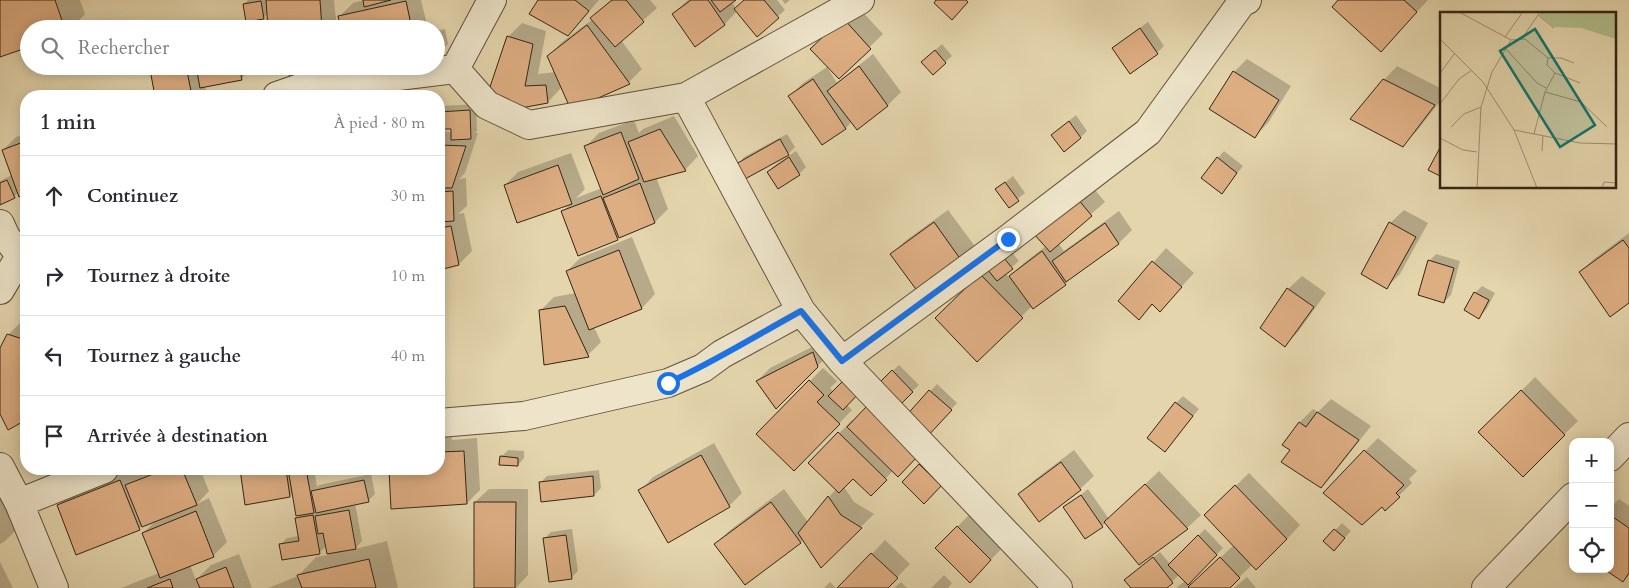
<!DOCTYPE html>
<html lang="fr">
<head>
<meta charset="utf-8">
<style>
	body { margin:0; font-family:Cardo,serif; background:#f7f7f7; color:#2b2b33 }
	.controls { position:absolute; right:15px; bottom:15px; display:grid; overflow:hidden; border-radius:10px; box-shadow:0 2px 12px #0003 }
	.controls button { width:45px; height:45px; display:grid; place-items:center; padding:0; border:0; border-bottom:1px solid #e1e1e2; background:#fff; color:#2b2b33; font:25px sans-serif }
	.stop { position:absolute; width:15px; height:15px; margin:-11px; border:4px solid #1a73e8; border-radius:50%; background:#fff }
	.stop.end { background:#1a73e8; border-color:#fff; box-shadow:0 1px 5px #0008 }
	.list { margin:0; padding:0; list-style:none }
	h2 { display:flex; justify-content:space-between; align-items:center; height:65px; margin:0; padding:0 20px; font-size:21px }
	h2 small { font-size:16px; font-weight:400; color:#7c7c81 }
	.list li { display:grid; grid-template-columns:32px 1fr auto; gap:15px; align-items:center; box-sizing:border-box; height:80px; padding:0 20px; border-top:1px solid #e1e1e2 }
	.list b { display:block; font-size:19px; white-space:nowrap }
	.list em { font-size:16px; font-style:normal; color:#7c7c81 }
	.icon { flex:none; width:28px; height:28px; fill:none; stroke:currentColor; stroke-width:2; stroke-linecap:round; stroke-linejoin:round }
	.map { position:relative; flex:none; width:1629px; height:588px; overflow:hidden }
	.search { position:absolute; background:#fff; box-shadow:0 2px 12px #0003; left:20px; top:20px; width:425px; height:55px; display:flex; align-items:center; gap:12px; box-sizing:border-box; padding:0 18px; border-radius:28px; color:#7c7c81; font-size:19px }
	.panel { position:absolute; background:#fff; box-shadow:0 2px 12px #0003; left:20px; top:90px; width:425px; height:385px; border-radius:20px }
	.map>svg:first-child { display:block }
</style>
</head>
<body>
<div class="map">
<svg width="1629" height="588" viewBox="0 0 1629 588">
	<rect width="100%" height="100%" fill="#e4d5ad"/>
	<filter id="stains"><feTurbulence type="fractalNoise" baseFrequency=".004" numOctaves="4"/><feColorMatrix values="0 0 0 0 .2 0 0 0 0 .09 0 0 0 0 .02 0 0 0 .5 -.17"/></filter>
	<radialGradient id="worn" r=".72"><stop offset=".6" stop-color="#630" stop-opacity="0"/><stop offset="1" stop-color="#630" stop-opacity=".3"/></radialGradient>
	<path fill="#0003" d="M0 0H80L85 14 70 29H29L0 56Z
		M248 0H334L337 29H270L268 13 263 18 246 21 248 29H204L246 20 244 4Z
		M364 0H421L428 29H342L339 17 353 3Z
		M540 0H599L581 21 568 35Z
		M611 0H650L657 8 621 40 642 69 629 82 572 109 562 87 548 102 521 107 508 37 522 23 546 31 538 74 556 72 548 56 562 42 593 19Z
		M688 0H733L731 1 736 8 745 0H777L785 10 757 35 737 11 725 24 695 45 673 14Z
		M782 0H790L785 4Z
		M1340 0H1428L1381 50Z
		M857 6 883 34 839 77 812 49Z
		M1148 22 1164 46 1157 53 1131 72 1121 42Z
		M445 29 448 44 441 51 436 52V31Z
		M942 44 952 56 933 73 930 55Z
		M873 54 901 92 888 105 857 128 852 121 846 128 823 144 790 96 803 83 827 67 837 83Z
		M1247 59 1291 86 1268 123 1255 136 1234 72Z
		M156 66H254L241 79 205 85 207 96H156L151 71Z
		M289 66H331V68L324 74Z
		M1397 66 1442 89V99L1416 132 1402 145 1384 80Z
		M400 88V96H355L362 89Z
		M476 104 477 131 475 133H478L465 173 459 179 466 178 467 206 458 214 464 213 472 251 459 264 439 268V131L452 132V128H439V108L441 106Z
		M1076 115 1087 131 1081 137 1059 129Z
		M674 116 698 156 685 170 656 177 668 209 655 222 620 236 617 239 562 212 571 203 505 185 518 172 571 153 585 189 576 198 602 188 585 147 599 133 634 120 639 133 643 129Z
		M26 133V192L19 195 18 192 14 197 0 203V181L12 175 3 150 16 137Z
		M787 134 795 147 788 154 738 164 744 157Z
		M796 151 806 167 799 174 778 187 768 172 775 165Z
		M1224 151 1243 166 1222 192 1218 158Z
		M1013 176 1025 193 1009 206 997 189Z
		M1091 185 1105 202 1058 243 1064 251 1119 211 1132 230 1119 243 1075 273 1065 284 1032 306 977 360 936 318 994 261 1011 251 1019 261 1005 273 1009 277 1024 263 1046 246Z
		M948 210 974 245 961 259 892 254 905 241Z
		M1404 210 1428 223 1400 274 1387 287 1390 223Z
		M1629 233V302L1580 272 1594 259Z
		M632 237 655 294 642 308 594 327 601 342 588 355 540 311 554 297 576 293 567 271 580 258Z
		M1166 248 1194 273 1160 310 1153 304 1139 318 1119 301Z
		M1436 254 1460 261 1451 295 1444 302 1429 261Z
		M1302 276 1326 293 1298 332 1285 345 1288 289Z
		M1482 286 1495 293 1486 310 1479 317 1475 293Z
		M26 317V419L8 428 0 411V351L8 335Z
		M826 340 831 353 776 407 757 381 770 368Z
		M899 365 919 385 894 408 905 419 937 384 957 403 871 494 853 477 844 487 854 502 874 514 821 566 804 539 800 542 716 544 729 531 784 489 808 522 836 489 810 463 852 420 854 422 880 394 876 387Z
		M823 368 837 381 830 388 852 410 808 456 810 381Z
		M1535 377 1578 421 1523 475 1480 432Z
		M1183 396 1199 409 1165 451 1176 403Z
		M1331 399 1371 426 1334 473 1321 487 1292 450 1284 445 1300 422 1313 409 1318 412Z
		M439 436H452V440L477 438 480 490 467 503 393 507 391 469H439Z
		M1378 438 1417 471 1409 479 1412 483 1385 509 1365 451Z
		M714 443 742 493 729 506 640 491 653 477Z
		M508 450 524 451V458L518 465 501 457Z
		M1074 450 1094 476 1080 489 1020 494 1033 481Z
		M926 458 947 479 924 502 903 482Z
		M131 469H134L137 476 140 472 149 469H200L209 491 197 504 209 498 227 542 213 556 190 565 196 580 211 565 239 554 252 588H121L159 573 143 533 157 520 143 525 139 529 58 506 71 492Z
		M241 469H314L317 487 319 485 371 474 375 494 368 501 355 503 362 541 355 549 387 541 398 588H268L298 576 316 557 328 555 327 545 319 553 280 545 287 538 299 536 296 519 301 514 293 493 290 496 246 504Z
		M599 470 601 488 594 495 540 483 547 476Z
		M1159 471 1201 515 1187 528 1139 563 1106 522 1102 526 1065 508 1088 489 1109 519Z
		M1249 473 1300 525 1287 539 1253 564 1228 588H1176L1185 581 1179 575 1165 588H1133L1126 580 1133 573 1160 552 1170 564 1205 529 1223 548 1190 581 1192 584 1234 545 1206 515Z
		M0 478 22 524 4 542 0 544Z
		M489 489H528V575L516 588H475V502Z
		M1619 499 1629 506V575L1623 581 1610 569V508Z
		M971 513 1004 546 983 568 936 548Z
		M1342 523 1351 531 1341 542 1325 541Z
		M572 529 578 571 571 578 544 539 551 532Z
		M885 540 910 564 887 588H839Z
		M0 562 13 588H0Z
		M944 575 952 583 948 588H931Z
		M1247 577 1256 588H1234Z
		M830 582 836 588H824Z
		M901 582 907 588H894Z"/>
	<path fill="#deae83" stroke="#342514" d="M0 0H55L65 29H29V47L0 57Z
		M266 0H320L322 29H268Z
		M363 0H391L364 7Z
		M538 0H575L589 11 568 36 529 14Z
		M612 0H626L644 22 615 47 590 18Z
		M691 0H708L725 25 695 47 672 14Z
		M711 0H736L720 12Z
		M744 0H764L779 18 757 37 734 9Z
		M936 0H966L968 2 952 20 934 3Z
		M1338 0H1404L1417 12 1381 52 1332 7Z
		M261 1 264 19 246 22 243 4Z
		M406 1 412 29H341L338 16Z
		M843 18 871 49 839 79 810 49Z
		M587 25 630 84 571 110 547 56Z
		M1140 28 1158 54 1130 74 1112 48Z
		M436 35H438L442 52 436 54Z
		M507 36 533 44 525 86 546 85 548 103 521 108 489 90Z
		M935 50 946 63 933 75 921 62Z
		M172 66H186L192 96H155L150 70Z
		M196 66H239L242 80 200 88Z
		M288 66H323L325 76 290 80Z
		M859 66 888 106 857 130 827 91Z
		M1233 71 1279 100 1255 138 1209 109Z
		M813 79 846 129 822 145 788 96Z
		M1383 79 1435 105 1403 147 1350 119Z
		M470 110 471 139 451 140V129H439V112Z
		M1069 121 1081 138 1064 152 1051 135Z
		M660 129 686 171 644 182 628 142Z
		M621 132 639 179 603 195 584 146Z
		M780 139 789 155 745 179 736 164Z
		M26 141V194L19 197 2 150Z
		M1442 144V177L1428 170Z
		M439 145 466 146 452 188H439Z
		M789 157 800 175 778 189 767 172Z
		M1217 157 1237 173 1222 194 1201 178Z
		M558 165 572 204 517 223 504 185Z
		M7 180 15 198 0 205V183Z
		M1005 182 1019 201 1009 208 995 189Z
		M640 183 655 223 619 238 603 198Z
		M453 191 454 221 439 222V192Z
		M601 196 618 240 578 256 561 211Z
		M1077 198 1092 216 1050 252 1034 234Z
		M934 222 961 260 918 292 890 254Z
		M1389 222 1416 237 1387 289 1361 274Z
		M1105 223 1119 244 1066 282 1052 261Z
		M451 226 459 265 439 270V228Z
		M1623 240 1629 248V303L1610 317 1579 272Z
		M619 250 642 309 589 330 566 271Z
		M1042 251 1066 285 1033 309 1009 276Z
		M1003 257 1013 269 997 281 987 269Z
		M1428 260 1454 268 1444 303 1418 295Z
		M1152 261 1182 287 1160 312 1152 304 1139 320 1118 301Z
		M980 274 1023 318 977 362 935 318Z
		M1287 288 1314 307 1285 347 1260 328Z
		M1474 292 1489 300 1479 319 1464 310Z
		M565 306 589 357 544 365 539 310Z
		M7 334 26 340V420L8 430 0 414V348Z
		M813 352 818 367 776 409 756 381Z
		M892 370 913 392 896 409 875 387Z
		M847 377 861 391 843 410 828 396Z
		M809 380 824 395 817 402 840 424 794 471 756 434Z
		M929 390 952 410 925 439 904 418Z
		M1521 390 1565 435 1523 477 1478 432Z
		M1175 402 1193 416 1165 452 1147 438Z
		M866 407 917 457 898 477 847 427Z
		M1317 412 1359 440 1321 488 1281 462 1290 450 1282 445 1299 422 1306 427Z
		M838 432 887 480 871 496 853 479 839 493 808 463Z
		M439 448 440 452 464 451 467 504 391 509 389 469H439Z
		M1364 450 1404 485 1396 493 1400 497 1385 511 1382 507 1362 525 1323 493Z
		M701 455 730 507 668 543 638 490Z
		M500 456 518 458V466L499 465Z
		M1061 462 1081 490 1039 522 1018 494Z
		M919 464 941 486 924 504 902 482Z
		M166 469H182L197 505 142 527 125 485Z
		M240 469H286L290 497 245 505Z
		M288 469H306L314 513 296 516Z
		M593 476 594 496 541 502 539 482Z
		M120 480 140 530 76 555 57 505Z
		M364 480 369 502 316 513 311 491Z
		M1145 484 1188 529 1139 565 1104 522Z
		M1235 485 1287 539 1256 570 1204 515Z
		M1081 495 1103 527 1085 539 1063 507Z
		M828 496 841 515 862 528 821 568 798 533Z
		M474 502H516L515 588H474Z
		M771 502 801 543 745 585 714 544Z
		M349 510 356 549 327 554 323 533 318 534 315 516Z
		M196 511 214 557 160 578 142 533Z
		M313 515 320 554 282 560 279 544 299 541 295 518Z
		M1610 515 1629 528V573L1623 582 1604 569H1610Z
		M957 526 991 560 970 583 935 548Z
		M1334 529 1345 538 1334 551 1323 541Z
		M566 535 572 579 549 582 543 538Z
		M1198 535 1217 555 1188 585 1168 565Z
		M871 553 898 578 888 588H837Z
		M1153 557 1173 583 1167 588H1131L1124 580Z
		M1220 557 1240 578 1230 588H1189L1188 587Z
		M369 559 376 588H302L297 575Z
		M226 567 234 588H200L196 579Z
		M170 579 173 588H147Z"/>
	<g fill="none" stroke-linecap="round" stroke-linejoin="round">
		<defs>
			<path id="minor" d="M455 69 487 105 529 125 686 97 860 0
				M277 96 300 88 455 69 492 0
				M686 97 801 311 842 361 1058 588
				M0 224 6 237 20 255
				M0 290 26 246
				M842 361 1008 239 1148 132 1242 2 1247 0
				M439 423 524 416 668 383 703 368 722 354 801 311
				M1610 457 1629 437
				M0 467 19 503 54 588
				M19 503 104 469
				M1486 588 1573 497"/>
		</defs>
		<use href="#minor" stroke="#60513a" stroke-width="30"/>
		<use href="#minor" stroke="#ede4ca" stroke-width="28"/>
	</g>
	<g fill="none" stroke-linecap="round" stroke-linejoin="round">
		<path stroke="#1a73e8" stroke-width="6" d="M668 383C714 362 757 335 801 311L842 361 1008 239"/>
	</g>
	<g transform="translate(1440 12)">
		<rect width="176" height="176" fill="#e4d5ad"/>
		<path d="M97 1H176V27L141 16 114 15Z" fill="#b1be8c"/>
		<path fill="none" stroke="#9e8f70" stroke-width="1" d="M21 1 71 28M65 25 82 1M0 27 43 70 74 118 97 176M81 28 98 3 114 16M66 37 97 71 106 76M108 46 107 53 115 61 140 71M0 61 15 41M105 80 141 90 167 115M0 92 19 67 32 58M11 115 24 102 41 95M74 118 140 131 177 132M94 122 105 80 115 61M0 126 23 138 37 140M102 139 103 124M37 176 41 95 52 60 71 28 85 27 108 46H121L134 51M162 176 164 170 177 171"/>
		<path fill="#0f766e" fill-opacity="0.15" stroke="#0f766e" stroke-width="2.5" d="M95 17 155 113 120 135 60 39Z"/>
		<rect width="176" height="176" fill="none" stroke="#342514" stroke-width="2.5"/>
	</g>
	<rect width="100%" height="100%" filter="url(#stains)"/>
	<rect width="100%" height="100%" fill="url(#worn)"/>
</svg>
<div class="controls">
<button>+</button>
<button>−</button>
<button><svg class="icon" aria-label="locate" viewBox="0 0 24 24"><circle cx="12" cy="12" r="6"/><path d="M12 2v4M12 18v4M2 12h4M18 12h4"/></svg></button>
</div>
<div class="stop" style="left:668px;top:383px"></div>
<div class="stop end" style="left:1008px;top:239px"></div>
<div class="search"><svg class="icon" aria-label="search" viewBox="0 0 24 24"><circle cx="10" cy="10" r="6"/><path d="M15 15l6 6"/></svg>Rechercher</div>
<section class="panel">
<h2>1 min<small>À pied · 80 m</small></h2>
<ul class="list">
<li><svg class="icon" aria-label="ahead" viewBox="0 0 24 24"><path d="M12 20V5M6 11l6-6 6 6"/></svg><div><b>Continuez</b></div><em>30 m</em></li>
<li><svg class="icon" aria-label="right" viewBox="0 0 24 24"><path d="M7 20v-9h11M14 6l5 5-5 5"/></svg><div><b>Tournez à droite</b></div><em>10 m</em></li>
<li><svg class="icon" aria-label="left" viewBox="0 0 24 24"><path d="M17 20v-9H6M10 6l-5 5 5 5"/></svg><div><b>Tournez à gauche</b></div><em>40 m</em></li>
<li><svg class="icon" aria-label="arrive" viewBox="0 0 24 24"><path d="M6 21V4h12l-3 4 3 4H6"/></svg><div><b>Arrivée à destination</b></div></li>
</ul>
</section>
</div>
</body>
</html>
